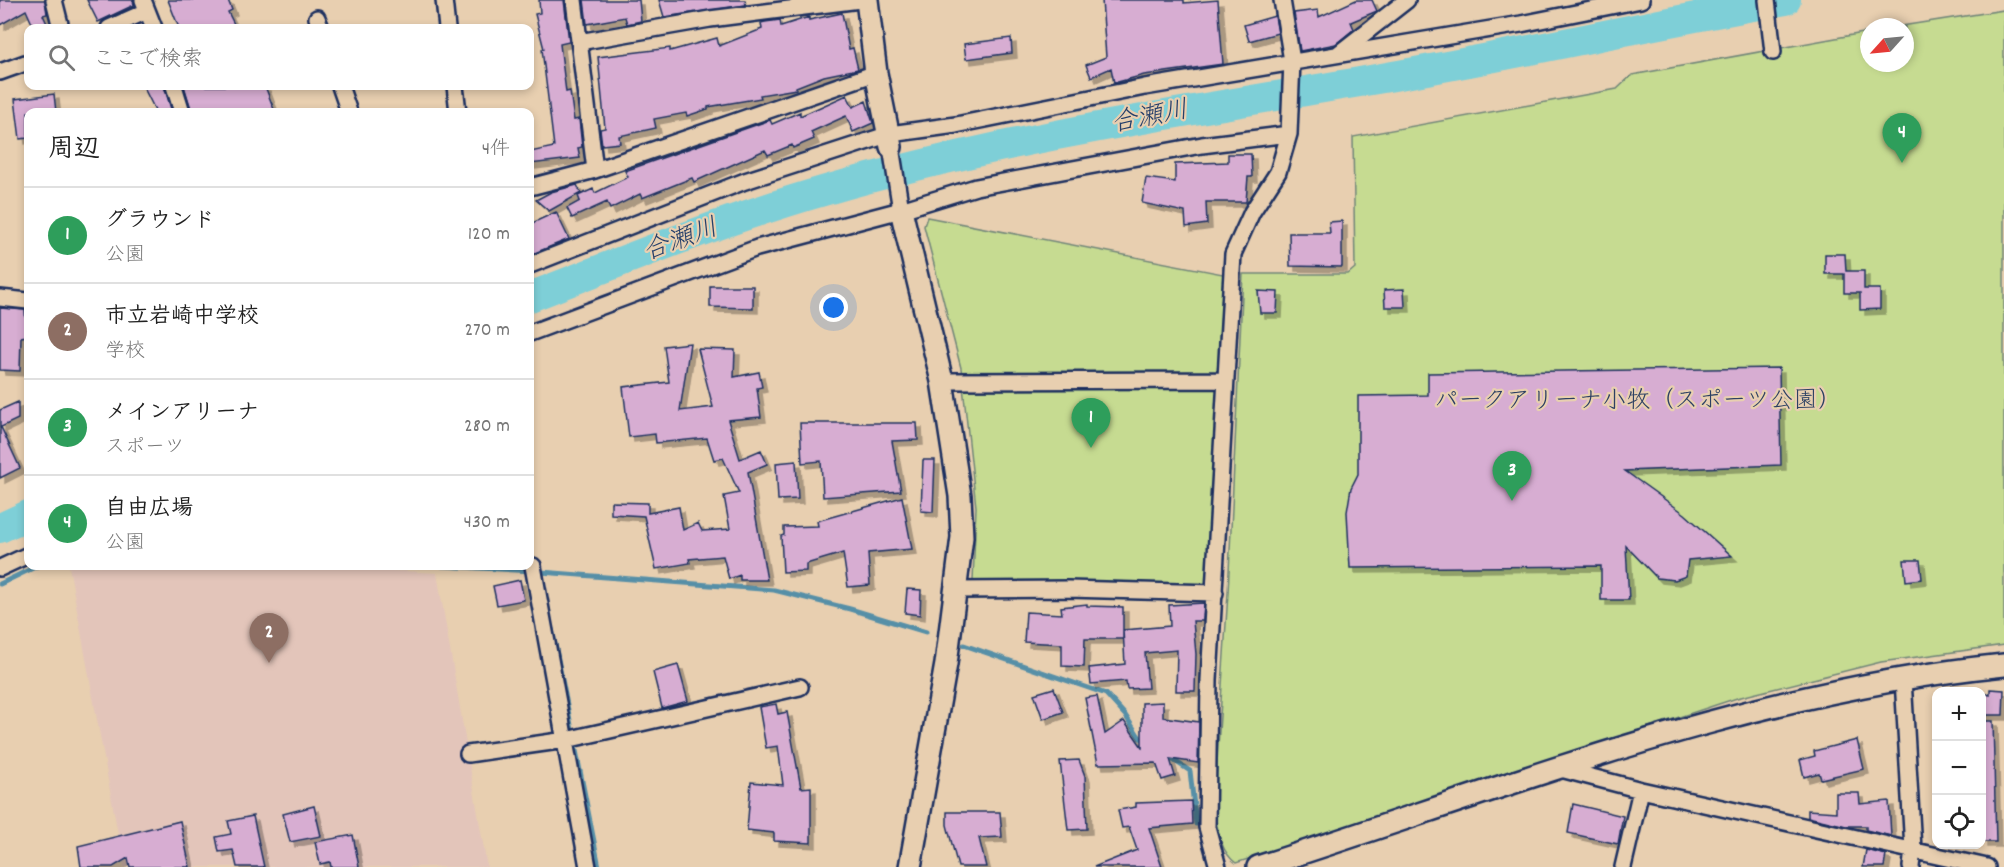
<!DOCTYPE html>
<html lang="ja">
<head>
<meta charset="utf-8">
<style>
	body { margin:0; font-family:Dekko,"Klee One",sans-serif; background:#f6f6f6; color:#222 }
	.controls { position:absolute; right:18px; bottom:18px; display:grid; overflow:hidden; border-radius:12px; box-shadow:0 3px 9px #0003 }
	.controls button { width:54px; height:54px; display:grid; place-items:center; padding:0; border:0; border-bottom:2px solid #e0e0e0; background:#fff; color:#222; font:30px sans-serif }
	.compass { position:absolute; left:1860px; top:18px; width:54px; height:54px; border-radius:50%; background:#fff; box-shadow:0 3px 9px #0003; rotate:243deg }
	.you { position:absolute; left:834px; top:308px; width:21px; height:21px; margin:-15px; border:4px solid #fff; border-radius:50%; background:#1a73e8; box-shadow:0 0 0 9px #1a73e833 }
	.badge { display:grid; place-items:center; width:39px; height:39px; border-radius:50%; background:#d1495b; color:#fff; font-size:20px; font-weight:700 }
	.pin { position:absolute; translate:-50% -50px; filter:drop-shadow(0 2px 3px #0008) }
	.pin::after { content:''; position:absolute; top:32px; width:21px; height:18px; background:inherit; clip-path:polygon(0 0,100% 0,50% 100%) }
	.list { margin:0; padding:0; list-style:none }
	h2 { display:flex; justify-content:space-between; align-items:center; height:78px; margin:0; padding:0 24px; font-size:26px }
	h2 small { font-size:20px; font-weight:400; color:#767676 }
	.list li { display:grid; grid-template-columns:39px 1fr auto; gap:18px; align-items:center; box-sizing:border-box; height:96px; padding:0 24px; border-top:2px solid #e0e0e0 }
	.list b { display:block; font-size:22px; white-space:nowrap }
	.list p { margin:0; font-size:20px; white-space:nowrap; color:#767676 }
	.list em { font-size:20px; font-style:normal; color:#767676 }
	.icon { flex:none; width:33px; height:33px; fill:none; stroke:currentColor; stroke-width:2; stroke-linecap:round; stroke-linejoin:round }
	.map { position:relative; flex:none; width:2004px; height:867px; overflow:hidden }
	.search { position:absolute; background:#fff; box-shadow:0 3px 9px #0003; left:24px; top:24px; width:510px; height:66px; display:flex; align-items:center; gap:15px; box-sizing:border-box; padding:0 21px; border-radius:12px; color:#767676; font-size:22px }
	.panel { position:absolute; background:#fff; box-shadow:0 3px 9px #0003; left:24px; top:108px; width:510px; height:462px; border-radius:12px }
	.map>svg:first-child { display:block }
</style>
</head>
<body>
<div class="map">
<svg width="2004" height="867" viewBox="0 0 2004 867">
	<defs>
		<filter id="shadow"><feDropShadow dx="5" dy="5" stdDeviation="0" flood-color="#0004"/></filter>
	</defs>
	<rect width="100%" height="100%" fill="#e8cfb0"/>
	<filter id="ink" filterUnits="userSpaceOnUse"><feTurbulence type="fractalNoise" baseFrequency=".0167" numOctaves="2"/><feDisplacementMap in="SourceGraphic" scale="12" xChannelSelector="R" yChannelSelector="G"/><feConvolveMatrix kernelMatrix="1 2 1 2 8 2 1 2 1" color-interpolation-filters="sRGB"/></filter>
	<g filter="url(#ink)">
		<path fill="#e3c5ba" d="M69 566H319L437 573 487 867H124Z"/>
		<path fill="#c6db91" stroke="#708578" stroke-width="1.5" d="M2004 10V645L1881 662 1737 698 1236 863C1219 850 1218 829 1214 809L1228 593 1243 274H1348L1355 268 1353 137 1617 89 1632 75 1869 32V63H1905V27H1895Z
			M927 217 1223 274 1208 586 973 581 976 507 961 368 924 226Z"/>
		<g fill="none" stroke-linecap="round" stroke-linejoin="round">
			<path stroke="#568fa7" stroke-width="5" d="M442 566 533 571
				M541 572 774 590 850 609 926 632
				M0 584 37 566
				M552 629 599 867
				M964 645 1106 694 1125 715 1140 738 1148 741
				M1167 756 1190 771 1196 824"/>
			<path stroke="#7ecfd7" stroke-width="30" d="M530 297C627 259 723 220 823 191 1000 139 1183 112 1365 81 1506 57 1645 25 1786 0
				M0 528 28 515"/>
		</g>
		<path fill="#d7add2" stroke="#1b2f5e" stroke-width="1.5" filter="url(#shadow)" d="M0 0H45L47 14 43 15 49 28H34L26 10 0 25Z
			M87 0H133L134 5 98 22Z
			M168 0H228L232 10 228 12 236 28H179Z
			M539 0H564L569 42 560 44 566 92 570 91 574 120 579 119 582 147 578 148 580 158 530 164V152L554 147 542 49H544L535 14 540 13Z
			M584 0H639L641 21 627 24 625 17 587 24Z
			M659 0H745L746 5 664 17Z
			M1102 0H1184V3L1218 0 1223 64 1144 75 1114 83 1111 68 1091 77 1086 65 1106 57Z
			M1356 0H1372L1377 11 1351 22 1354 29 1336 44 1300 51 1294 13 1318 10 1319 17Z
			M842 13 849 49 853 48 858 69 824 76 796 87V89L760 95 761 98 708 107V109L687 116 686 113 654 119 656 128 619 136 620 143 602 145 600 129 605 128 598 57 670 48V51L717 38 719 46 762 29 761 23 765 22 780 20 781 26 809 17V20Z
			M1275 16 1278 33 1249 41 1244 25Z
			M1011 38 1012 53 966 59 964 44Z
			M143 86H164L172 112H156Z
			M184 86H265L275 112H192Z
			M54 94 56 112H28V138L20 139 15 99Z
			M847 95 853 107 866 101 873 123 853 132 846 116 811 132 814 139 793 148 792 145 768 155 765 150 694 182 692 178 642 198 640 194 610 209 607 202 572 218 567 208 580 201 578 196 593 189 595 193 628 177 625 171 770 120 772 124 800 112V116Z
			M1228 154H1251L1252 177H1248L1246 202H1206L1207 224 1186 227 1185 212 1142 203 1146 178 1175 182V164L1228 162Z
			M577 185 581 193 549 211 536 200 551 192Z
			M556 212 569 239 530 255V224Z
			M1342 221V267L1290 266 1289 233H1330L1329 222Z
			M1825 254H1845L1846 271H1864V289H1880V309L1860 310V293H1844V274H1825Z
			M710 286H753V308L710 307Z
			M1404 289 1405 307H1385L1384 290Z
			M1258 291 1278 292 1277 313H1260Z
			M0 308 25 310 27 336 21 337 20 371 0 370Z
			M690 343 680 411 713 407 698 349 735 350 734 377 759 372 762 387 757 388 761 417 728 420 740 459 761 450 767 464 748 472 767 580H740V575L729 579 723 556 689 559 690 563 656 569 644 516 611 514V502L648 503V513L679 507 683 530 698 523 702 531 730 529 724 496 739 493 723 458 714 460 707 438 656 443 655 434 629 437 623 387 669 382 664 346Z
			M1779 368 1781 465 1625 471 1685 514 1732 556 1688 560 1686 576 1675 580 1657 578 1626 546 1629 600H1601V566L1350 568 1347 512 1351 488 1358 474V396L1428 395V373Z
			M18 402V419L1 427 20 468 0 478V410Z
			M800 423H917L918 440 892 441 901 491 823 497 821 461 802 463Z
			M923 460H935L933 512 921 511Z
			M796 461 798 499 778 500 776 463Z
			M902 497 912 549 868 553 870 585 848 587 843 553 806 564V571L783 572 781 536 784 535V527L818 526 817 521Z
			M1904 560H1920L1922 579 1906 581Z
			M520 580 524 600 497 605 493 586Z
			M907 589 921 590 920 615 905 613Z
			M1204 603 1203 621H1193L1196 654 1195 691H1176L1177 650 1145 653 1148 688 1127 689 1126 681 1091 684 1089 668 1125 664 1123 630 1170 626 1169 605Z
			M1087 604V606L1123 607V639H1085L1084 667 1062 666V644L1024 642 1026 612 1062 614 1061 607Z
			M678 665 688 701 662 708 653 672Z
			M1054 688 1063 712 1043 719 1034 694Z
			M1990 689 2004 690 2003 715H1982V693L1990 695Z
			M1097 696 1105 734 1124 721 1142 747V703L1163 702V717L1199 722 1198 763 1170 759 1175 776 1162 780 1156 763 1098 764 1085 698Z
			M776 704 778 714 787 712 801 788 811 787V843L774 841V833L747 830 751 782 783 785 778 746 766 748 759 707Z
			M1982 721H1993L1996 842H1982Z
			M1857 740 1864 769 1821 779 1819 773 1804 777 1800 760 1815 756 1814 751Z
			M1079 760 1085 776 1087 829 1068 830 1060 761Z
			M1836 793H1859L1860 804 1889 801 1891 836 1866 830V826H1846L1808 817V810L1836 812Z
			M1191 801 1192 824 1149 828 1162 867H1094L1137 850 1129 827 1122 828 1118 810 1136 807V803Z
			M1573 804 1623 816 1618 844 1568 833Z
			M314 806 321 836 290 842 283 814Z
			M947 812H1000L1002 837 979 838 986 867H958L947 825Z
			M253 816 264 867H237L233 850 219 852 216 837 231 834 228 821Z
			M180 821 190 867H130L128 858 113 867H81L78 846Z
			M353 835 359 867H331L330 862 320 864 315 842Z
			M1866 850 1886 855 1884 867H1863Z"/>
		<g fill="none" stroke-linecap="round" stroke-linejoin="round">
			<defs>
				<path id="street" d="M54 0 61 28
					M143 0 154 28
					M444 0 447 28
					M574 0 595 170
					M1767 0 1773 52
					M317 18 321 28
					M109 28 147 11
					M579 42 710 19 860 0
					M1338 54 1407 0
					M0 72 28 62
					M174 86 182 112
					M340 86 349 112
					M455 86 458 112
					M891 147 901 210
					M530 187 595 170 876 73
					M530 265 745 181 890 134 956 125 1145 87 1521 24 1641 0
					M0 298 28 301
					M530 333 757 248 901 210 976 187 1202 145 1289 134
					M942 381 1226 380
					M533 566 588 867
					M0 568 28 555
					M957 590 1068 589 1215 593
					M1903 679 1913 849 1911 867
					M468 754 566 740 800 687
					M1557 768 1641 790 1987 867
					M1218 867 1207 827 1209 680 1233 254 1252 212 1278 172 1289 134 1292 61 1282 0
					M1623 867 1641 790"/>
				<path id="secondary" d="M867 0 876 73 891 147
					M901 210 942 381 960 496 962 537 946 664 910 867
					M1258 867C1504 789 1745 691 2004 665"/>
			</defs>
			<use href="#street" stroke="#1b2f5e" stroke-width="20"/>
			<use href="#secondary" stroke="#1b2f5e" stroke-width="26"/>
			<use href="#street" stroke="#e8cfb0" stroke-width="15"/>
			<use href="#secondary" stroke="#e8cfb0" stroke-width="21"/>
		</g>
	</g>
	<g text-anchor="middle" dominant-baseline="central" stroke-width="4.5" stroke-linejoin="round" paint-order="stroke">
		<g font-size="24" fill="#2c4063" stroke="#e8cfb0">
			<text x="1638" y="402">パークアリーナ小牧（スポーツ公園）</text>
		</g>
		<g font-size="26" font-style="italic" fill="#253f6a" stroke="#e8cfb0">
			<text transform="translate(1150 118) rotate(-11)">合瀬川</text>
			<text transform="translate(681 241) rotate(-20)">合瀬川</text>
		</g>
	</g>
</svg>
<div class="controls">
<button>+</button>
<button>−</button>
<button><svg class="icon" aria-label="locate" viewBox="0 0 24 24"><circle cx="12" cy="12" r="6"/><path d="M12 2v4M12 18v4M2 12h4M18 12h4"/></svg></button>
</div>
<svg class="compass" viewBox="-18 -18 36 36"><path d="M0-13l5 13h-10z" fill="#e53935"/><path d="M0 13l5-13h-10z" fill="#767676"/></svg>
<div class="you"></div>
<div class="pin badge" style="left:1091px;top:448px;background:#2e9e5b">1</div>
<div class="pin badge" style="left:269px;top:663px;background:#8d6e63">2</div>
<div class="pin badge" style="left:1512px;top:501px;background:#2e9e5b">3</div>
<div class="pin badge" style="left:1902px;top:163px;background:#2e9e5b">4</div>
<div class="search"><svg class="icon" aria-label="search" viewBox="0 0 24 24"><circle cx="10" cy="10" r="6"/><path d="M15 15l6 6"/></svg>ここで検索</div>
<section class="panel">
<h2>周辺<small>4件</small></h2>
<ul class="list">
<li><span class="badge" style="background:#2e9e5b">1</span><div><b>グラウンド</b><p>公園</p></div><em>120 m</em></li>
<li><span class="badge" style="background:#8d6e63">2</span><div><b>市立岩崎中学校</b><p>学校</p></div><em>270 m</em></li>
<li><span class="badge" style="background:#2e9e5b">3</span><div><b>メインアリーナ</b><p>スポーツ</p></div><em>280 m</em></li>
<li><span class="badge" style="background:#2e9e5b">4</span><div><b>自由広場</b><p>公園</p></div><em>430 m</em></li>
</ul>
</section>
</div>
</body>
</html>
